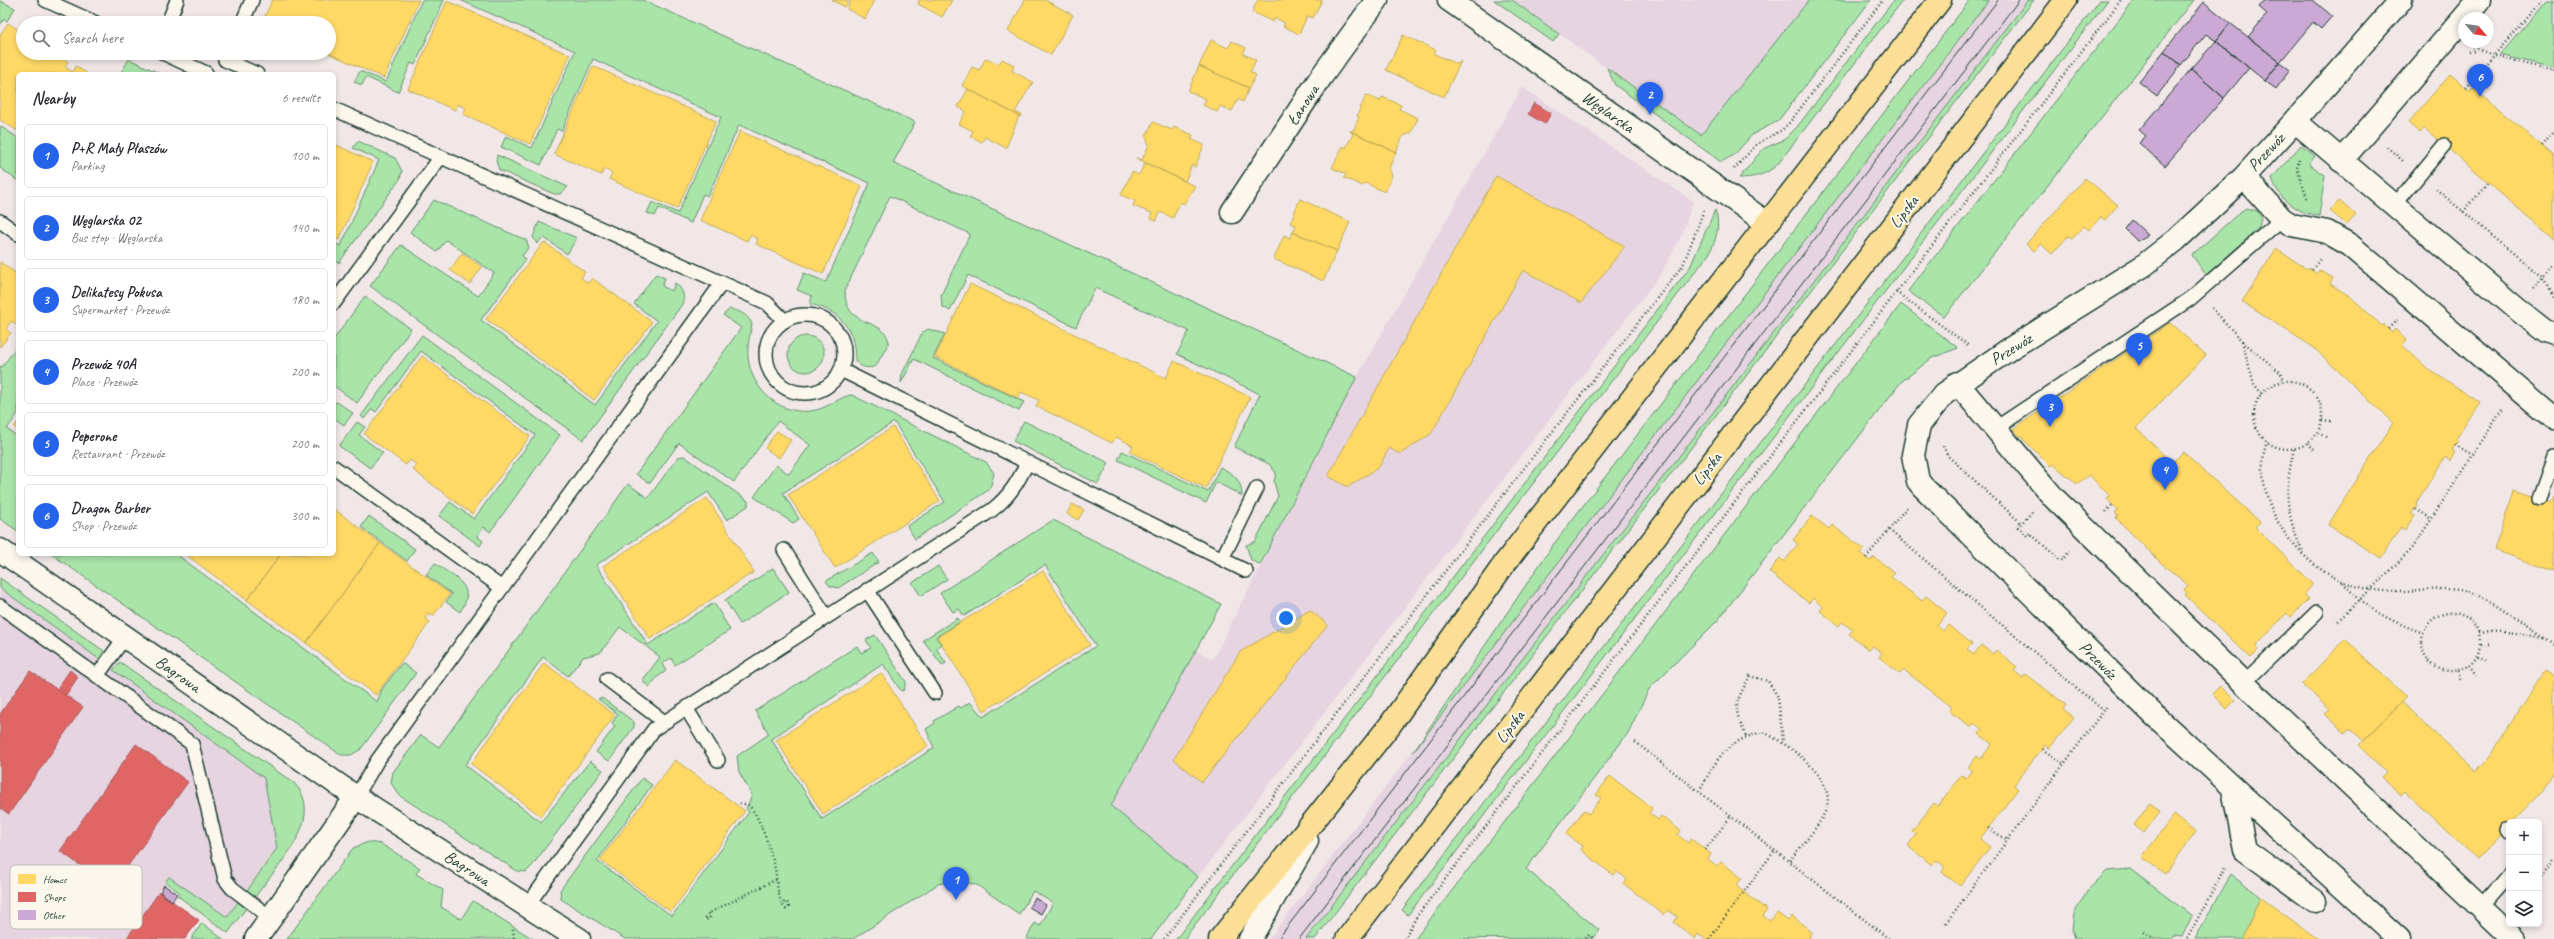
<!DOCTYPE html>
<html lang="en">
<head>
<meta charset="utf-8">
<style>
	body { margin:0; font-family:Caveat,sans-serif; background:#f2f2f3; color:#2b2b33 }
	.controls { position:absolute; right:12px; bottom:12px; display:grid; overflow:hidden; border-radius:6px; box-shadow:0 2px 6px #0003 }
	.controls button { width:36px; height:36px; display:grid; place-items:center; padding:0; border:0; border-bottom:1px solid #e1e1e2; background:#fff; color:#2b2b33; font:20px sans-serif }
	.compass { position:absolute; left:2458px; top:12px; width:36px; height:36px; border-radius:50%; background:#fff; box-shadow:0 2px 6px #0003; rotate:119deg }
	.you { position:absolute; left:1286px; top:618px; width:14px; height:14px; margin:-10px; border:3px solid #fff; border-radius:50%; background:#1a73e8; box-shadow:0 0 0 6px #1a73e833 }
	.badge { display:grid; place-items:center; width:26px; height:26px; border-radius:50%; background:#2563eb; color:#fff; font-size:13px; font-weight:700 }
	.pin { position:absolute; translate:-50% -33px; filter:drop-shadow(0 1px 2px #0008) }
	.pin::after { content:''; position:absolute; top:21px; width:14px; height:12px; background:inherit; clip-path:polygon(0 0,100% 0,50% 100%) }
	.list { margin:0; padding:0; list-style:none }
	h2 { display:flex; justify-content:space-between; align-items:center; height:52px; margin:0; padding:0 16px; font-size:17px }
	h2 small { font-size:13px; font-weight:400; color:#7c7c81 }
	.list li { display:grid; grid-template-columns:26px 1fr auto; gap:12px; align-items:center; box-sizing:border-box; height:64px; margin:0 8px 8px; padding:0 8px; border:1px solid #e1e1e2; border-radius:6px }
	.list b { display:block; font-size:15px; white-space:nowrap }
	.list p { margin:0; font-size:13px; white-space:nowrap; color:#7c7c81 }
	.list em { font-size:13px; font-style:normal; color:#7c7c81 }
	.icon { flex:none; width:22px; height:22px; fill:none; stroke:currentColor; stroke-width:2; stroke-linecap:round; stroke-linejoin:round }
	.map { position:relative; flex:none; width:2554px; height:939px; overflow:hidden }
	.search { position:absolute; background:#fff; box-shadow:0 2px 6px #0003; left:16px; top:16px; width:320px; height:44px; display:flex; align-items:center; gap:10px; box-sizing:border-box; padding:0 14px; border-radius:22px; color:#7c7c81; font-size:15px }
	.panel { position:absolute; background:#fff; box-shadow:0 2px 6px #0003; left:16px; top:72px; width:320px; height:484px; border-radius:6px }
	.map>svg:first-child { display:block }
</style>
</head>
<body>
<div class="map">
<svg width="2554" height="939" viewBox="0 0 2554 939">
	<rect width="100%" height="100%" fill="#f1e7e7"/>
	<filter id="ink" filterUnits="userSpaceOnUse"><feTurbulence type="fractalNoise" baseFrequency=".025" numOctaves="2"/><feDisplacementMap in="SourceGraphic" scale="8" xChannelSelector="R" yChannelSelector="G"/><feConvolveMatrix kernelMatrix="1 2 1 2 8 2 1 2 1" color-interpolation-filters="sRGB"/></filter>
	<g filter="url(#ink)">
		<path fill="#e6d4e1" d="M1512 0H1809L1701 136Z
			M1989 0H2028L1708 419 1306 939H1269Z
			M1522 87 1693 201 1683 232 1663 271 1198 877 1111 807 1195 650 1213 659 1357 377Z
			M0 588 265 778 278 848 227 917 169 877 125 939H0Z"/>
		<path fill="#a9e4a9" stroke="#64906e" d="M422 0H444L415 65 411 63 398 92 366 77 362 85 354 82 360 71 386 82Z
			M460 0H643L915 122 893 163 1357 377 1260 565 1251 560 1246 545 1255 542 1278 496 1274 482 1276 473 1269 464 1234 447 1260 394 1177 354 1189 331 1095 288 1076 327 968 275 950 311 942 306 941 295 970 234 890 196 845 290C844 330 884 316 889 342L876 366C870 369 861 368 856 362 854 358 855 352 854 347 851 323 833 309 810 304L812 296 797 290 804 273 826 282 870 183 739 125 708 196 703 194 691 223 659 208 655 216 647 213 652 202 678 213 721 117 593 59 562 131 557 129 541 165 501 147 506 136 532 148 575 51Z
			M1494 0H1512L1559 34 1553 42Z
			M1809 0H1871L1778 121 1753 134 1734 155 1721 162 1615 85 1607 68 1701 135Z
			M1894 0H1903L1778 164C1766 175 1754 178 1739 178L1763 149 1785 139 1797 127Z
			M1970 0H1989L1413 752 1553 545Z
			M2028 0H2034L1315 939H1306L1708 419Z
			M2100 0H2108L1408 915 1402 910Z
			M2134 0H2194L1944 317 1908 291Z
			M2547 0H2554V68L2500 55Z
			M0 1 15 8 7 21 4 19 0 25Z
			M129 59 159 73 120 74Z
			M0 126 18 138V181L0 168Z
			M358 141 395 158 402 171 400 179 339 263 334 259V243L341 246 379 160 353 148Z
			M2301 145 2315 156 2309 164 2325 175 2319 216C2296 212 2279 201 2272 178Z
			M497 155 568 187 560 194H554L499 170 496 161Z
			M434 200 526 240 529 247 522 256 526 259 481 320 595 405 657 321 634 304 654 276 656 274 665 278 662 286 672 291 675 283C683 289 686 297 681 306L583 440 370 286 401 245 478 296 494 273 446 240 437 252 410 232Z
			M2247 208 2257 211 2261 217 2259 228 2206 275 2192 255 2241 211Z
			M1715 210C1721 226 1716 240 1709 254L1184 939H1176L1690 267Z
			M539 222 577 238 567 254 543 237 537 244 533 237Z
			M365 296 411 329 357 403 334 386V339Z
			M1901 304 1958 348 1932 358 1901 382 1718 620 1649 689 1628 733 1526 869 1599 930 1593 938 1415 939Z
			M730 309C740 311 748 315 752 324 750 335 747 346 748 357 751 390 782 418 816 410 827 408 843 395 852 395L986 462 994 473 990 489 915 539 907 526 945 502 894 422 783 493 799 519 793 523 754 497 776 465 789 474 810 445 778 421 734 482 679 443 651 482H647L636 474 741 328 723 315Z
			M928 329 945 334 933 358 1024 402 1019 411 914 359 901 383 902 374 922 333Z
			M422 335 560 435 490 532 484 527 477 536 483 541 480 546 439 516 450 502 474 519 535 435 421 351 376 412 372 409 364 419 361 416Z
			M788 354a18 18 0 1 1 36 0a18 18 0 1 1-36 0Z
			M18 345V413L7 429 18 437V531L0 519V366L2 367Z
			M337 402 353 413 344 425 334 418V403Z
			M1024 421 1109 463 1098 484 1013 441Z
			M357 422 365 427 359 435 383 453 370 468 339 446Z
			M1122 451 1208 492 1220 467C1234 474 1242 480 1242 496L1216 482 1206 503 1118 460Z
			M684 456 748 501V506L727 520 708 492 596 565 648 645 714 603 730 630 675 665 671 658 662 664 666 671 656 678 650 687 642 681 660 657 620 627 600 653 583 657 568 676 543 657 465 765 541 822 590 761 603 770 532 866 526 872 517 871 400 796 391 783 393 772 421 735 439 747 628 484 648 498 678 457Z
			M369 516 415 549 407 561 361 527Z
			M1053 520 1221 604 1111 806 1198 877 1151 939H1026L1035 923 1040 926 1053 903 1033 891 1019 914 977 885 957 880 938 884 853 939H625L561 899 560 890 642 778 652 785 597 861 672 916 749 812 746 809 752 795 739 772 737 756 769 734 755 711 857 646 861 653 871 648 866 640 875 635 906 682 904 690 901 691 883 664 771 739 822 819 934 748 926 729 935 723 934 721 959 706 961 708 970 702 983 717 1096 646 1045 565 964 616 959 609 953 612 940 593Z
			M873 553 879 562 838 588 830 586 826 581Z
			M51 554H176L377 702 382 689 402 663 416 673 361 749 351 755H341Z
			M435 563C454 578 478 585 460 612L446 602 452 594 426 575Z
			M938 566 947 579 921 596 912 583Z
			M773 568 789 592 740 624 725 600Z
			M0 578 104 651 99 659 0 588Z
			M958 618 960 622 936 637 941 644 936 648 946 663 942 665 923 640Z
			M120 662 294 783C328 818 276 867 255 897L247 891 277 848 264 778 113 670Z
			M602 698 634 722V727L609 761 596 752 615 726 612 723 618 714 598 699Z
			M368 842 381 844 420 868 416 874 443 890 441 907 461 919 473 901 533 939H287L353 848Z
			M2130 869 2192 916 2182 937 2175 936 2172 939H2075L2072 929 2074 914 2088 890 2107 871Z
			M2230 874 2260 897 2243 939H2195Z
			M169 877 227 917 238 902 246 908 228 933 178 896 180 893 165 882Z
			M202 923 223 939H191Z"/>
		<path fill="#ffd966" stroke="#bcaa57" d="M272 0H419L384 78 328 53 329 23H262Z
			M832 0H849L845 7Z
			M851 0H874L865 19 847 9Z
			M919 0H952L942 17 918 4Z
			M1025 0H1045L1073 15 1051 55 1008 31Z
			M1258 0H1322L1313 18 1307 16 1299 34 1283 26 1285 23 1275 18 1273 22 1252 12Z
			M447 1 570 55 530 144 463 114 466 108 458 104 455 110 408 89Z
			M8 23 23 33V53H55L68 62 65 67 73 72 76 66 88 74H18V131L0 120V35Z
			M1403 35 1436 50 1434 54 1458 64 1461 61 1444 97 1386 70Z
			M1211 40 1228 48 1232 41 1246 48 1243 54 1256 60 1250 72 1256 75 1249 88 1199 66Z
			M986 58 999 64 1002 59 1014 65 1012 71 1033 82 1015 112 1022 115 1021 117 962 86 972 67 979 70Z
			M593 66 716 121 677 209 609 179 612 173 604 169 601 175 554 154Z
			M1199 66 1249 88 1243 102 1238 99 1232 111 1220 106 1217 112 1203 105 1206 99 1188 91Z
			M2450 74 2470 91 2473 88 2554 156V239L2424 128 2420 133 2408 123Z
			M968 89 1019 116 1006 148 985 137 982 142 970 136 973 131 959 124 966 111 958 107Z
			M1366 95 1380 101 1382 97 1401 105 1399 109 1418 118 1411 133 1403 136 1396 152 1350 131H1353L1359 117 1357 116Z
			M1153 122 1172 130 1174 127 1193 135 1191 139 1204 145 1195 167 1192 165 1185 181 1136 158 1142 160 1149 145 1146 136Z
			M740 131 862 186 823 274 756 244 758 239 750 235 747 241 700 220Z
			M1350 131 1396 152 1389 168 1392 176 1385 192 1365 183 1363 186 1344 178 1346 174 1332 168 1343 146 1346 148 1353 134Z
			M334 144 373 162 339 240 334 238Z
			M1145 163 1195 186 1184 204 1180 202 1173 218 1160 212 1156 221 1150 218 1152 213 1133 206 1135 201 1121 195 1132 172 1139 175Z
			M1496 176 1625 246 1581 303 1523 270 1431 434 1400 454 1389 448 1379 467 1348 487 1328 476Z
			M2085 178 2118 205 2105 220 2101 217 2089 230 2084 226 2072 239 2068 236 2052 254 2041 244 2034 251 2026 244Z
			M1300 199 1350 222 1337 251 1293 232 1296 225 1290 223Z
			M2339 201 2356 215 2347 225 2330 211Z
			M1293 232 1337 251 1323 281 1274 259 1284 235 1290 238Z
			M544 242 585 272 581 278 584 280 588 283 592 278 652 322 594 400 486 319Z
			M2276 249 2307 269 2308 268 2317 274 2319 270 2333 278 2330 284 2351 297 2382 326 2384 325 2392 333 2395 329 2407 341 2402 345 2428 369 2480 402 2456 439 2458 441 2452 450 2455 452 2450 461 2445 457 2416 503 2417 505 2411 514 2415 516 2406 530 2401 527 2381 558 2328 525 2393 423 2313 347 2242 302Z
			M462 253 482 267 470 284 450 270Z
			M0 262 18 275V322L16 325 11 321 6 329 11 333 0 347Z
			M970 284 1166 378 1174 361 1250 397 1206 488 1130 452 1133 446 1124 441 1116 437 1112 443 1036 406 1039 400 1021 392 1018 398 935 357Z
			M2170 323 2206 355 2136 428 2172 463 2183 452 2260 522 2255 527 2313 584 2304 595 2309 599 2291 617 2287 613 2256 645 2259 650 2251 658 2185 595 2187 593 2184 590 2188 585 2161 563 2116 518 2118 516 2115 513 2118 510 2107 499 2110 496 2089 475 2077 484 2053 464 2050 466 2013 429Z
			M422 356 530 436 472 514 413 470 417 465 410 460 406 465 364 434Z
			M18 422V430L14 427Z
			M893 427 940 501 835 568 788 495Z
			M777 431 791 440 779 458 765 448Z
			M2514 491 2550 503 2554 498V571L2494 550Z
			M707 498 754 572 650 639 603 566Z
			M1072 504 1084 510 1078 520 1067 514Z
			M334 509 380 543 306 643 247 600 281 554H334Z
			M1812 516 1829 529 1832 525 1861 547 1864 549 1860 553 1870 561 1874 557 1895 573 1891 577 1922 601 1926 596 1947 613 1937 626 1943 631 1948 625 1972 644 1967 649 1974 655 1981 645 1993 654 1996 650 2017 667 2014 671 2023 678 2026 674 2066 705 2063 709 2074 717 2049 749 2045 745 2042 749 2014 785 2018 789 1980 839 1990 847 1960 886 1942 872 1945 867 1936 860 1932 865 1908 846 1916 834 1912 831 1934 803 1938 806 1961 775 1966 778 1972 770 1968 768 1977 756 1981 759 1992 744 1979 734 1982 729 1974 723 1971 727 1949 711 1952 707 1904 670 1900 674 1879 657 1882 653 1873 646 1869 650 1849 634 1853 630 1842 622 1839 626 1820 611 1823 607 1813 598 1809 603 1769 572 1780 558 1784 562 1798 544 1793 540Z
			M380 543 450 594 433 616 428 613 425 618 430 622 376 695 306 643Z
			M185 554H281L247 600Z
			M1043 571 1090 645 984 711 937 637Z
			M1310 610 1328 625 1202 782 1174 759 1240 652Z
			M2345 639 2406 697 2364 741 2349 728 2345 733 2325 714 2330 710 2302 684Z
			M544 663 615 715 541 816 471 764Z
			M2544 671 2554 677V771L2538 796 2513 822H2509V826L2477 859 2405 791 2401 795 2381 777 2386 772 2359 746 2401 702 2475 771 2490 756Z
			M881 673 928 746 823 814 776 740Z
			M2220 686 2235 700 2227 709 2212 694Z
			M675 760 745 811 671 912 600 860Z
			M1610 776 1652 808 1649 813 1658 820 1661 816 1681 831 1678 835 1688 843 1691 839 1711 854 1708 859 1717 866 1721 862 1742 878 1736 886 1767 910 1763 916 1770 921 1777 913 1788 921 1792 916 1812 932 1809 937 1811 939H1705L1698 934 1695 939 1674 922 1678 917 1668 910 1664 915 1624 884 1627 879 1616 871 1613 875 1581 850 1583 846 1566 834 1584 810 1589 814 1601 798 1596 795Z
			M2150 803 2160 811 2144 833 2134 825Z
			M2174 815 2196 832 2165 874 2142 857Z
			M2260 897 2318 939H2243Z"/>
		<path fill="#e06666" stroke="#a65a57" d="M1534 103 1551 113 1545 124 1528 114Z
			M70 670 78 677 66 695 57 689Z
			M30 671 83 707 9 814 0 808V714Z
			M136 744 188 782 112 888 60 851Z
			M159 892 199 920 185 939H126Z"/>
		<path fill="#cba9d4" stroke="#1f3d34" d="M2265 0H2313L2332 16 2321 29 2313 22 2280 62 2248 37 2267 14 2259 7Z
			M2204 2 2230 23 2216 41 2206 34 2181 65 2164 51Z
			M2230 23 2280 62 2265 81 2216 41Z
			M2216 41 2249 68 2224 98 2191 69Z
			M2164 51 2181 65 2157 96 2139 82Z
			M2280 62 2290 70 2276 89 2265 81Z
			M2191 69 2224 98 2165 166 2139 143 2146 136 2139 130Z
			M2132 220 2148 235 2137 241 2125 229Z
			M164 885 177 894 172 901 160 892Z
			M1035 898 1046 905 1041 914 1029 907Z"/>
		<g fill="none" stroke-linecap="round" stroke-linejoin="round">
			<defs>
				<path id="lane" d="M45 0 96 23
					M168 23 177 0
					M242 23 252 0
					M163 53 206 73
					M225 60 257 74
					M334 109 767 303 785 321
					M2394 206 2444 145
					M0 221 18 234
					M334 303 440 158
					M766 354a39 39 0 1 1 78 0a39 39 0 1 1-78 0Z
					M841 370 1246 571
					M1996 428 2190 299 2282 219
					M334 467 502 588
					M2539 499 2554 457
					M784 550 826 616
					M1222 559 1257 488
					M867 590 935 693
					M0 606 192 744 225 879 232 888 271 918
					M97 676 125 637
					M607 679 663 721
					M2244 683 2317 612
					M686 708 718 760
					M356 797 377 761 722 283
					M2506 830 2509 834
					M527 906 654 729 992 510C1009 497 1018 482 1027 463
					M2480 907 2509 874"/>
				<path id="street" d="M1449 0 1767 223
					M2295 121 2517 309 2545 331 2554 334
					M2341 161 2479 0
					M2244 177 2282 219 2292 225 2327 232 2350 245 2554 419
					M1232 212 1321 77 1377 0
					M1957 383 2054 498 2258 697 2514 939
					M0 550 356 797 579 939
					M2233 789 2245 850 2315 901
					M256 939 356 797
					M1250 939 1307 841
					M2399 939 2154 715 1923 487 1918 481 1913 455 1919 425 1944 394 2011 348 2143 266 2176 240 2244 177 2295 121 2401 0"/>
				<path id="primary" d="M1220 939 1390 725 1505 563 1940 0
					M1347 939 2066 0"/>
			</defs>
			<use href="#lane" stroke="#1f3d34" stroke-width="16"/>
			<use href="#street" stroke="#1f3d34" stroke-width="25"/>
			<use href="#primary" stroke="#1f3d34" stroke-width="25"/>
			<path stroke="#1f3d34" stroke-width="2.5" stroke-dasharray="1 3" stroke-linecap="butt" d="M2473 47 2495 56 2554 71
				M2469 52 2477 51
				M2466 88 2542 0
				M2542 146 2554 132
				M2387 147 2403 161
				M2299 159 2297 168 2308 201
				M1734 169 1757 144 1782 130 1790 122 1883 0
				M2436 189 2543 278 2554 300
				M2463 212 2488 183
				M2312 270 2320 259
				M2534 289 2554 264
				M1896 292 1968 345
				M2212 308 2241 340 2281 373 2284 381
				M2388 329 2397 320
				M2242 341 2254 384 2262 394
				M2254 415a34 34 0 1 1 68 0a34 34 0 1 1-68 0Z
				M2322 420 2331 421
				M2318 433 2326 437
				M2267 441C2249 496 2292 560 2342 581 2357 588 2379 591 2396 592 2420 593 2444 585 2468 592 2500 602 2526 627 2554 644
				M2308 443 2314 450
				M2455 445 2473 455
				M1943 446 1948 456 2021 523
				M2294 449C2284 493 2285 511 2303 553
				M2415 509 2431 519
				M2032 512 2018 527 2027 536 2030 533 2061 561 2070 551
				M2106 512 2113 504
				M1889 530 2103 710
				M1866 558 1907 507
				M2343 582C2364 609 2391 621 2423 633
				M2422 642a29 29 0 1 1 58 0a29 29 0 1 1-58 0Z
				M2338 621 2412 549 2502 410
				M2479 633C2503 630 2523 633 2545 639
				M2481 644H2491
				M2478 656 2488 661
				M2469 665 2476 675
				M2458 671 2461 682
				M1746 736C1732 706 1735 704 1750 676L1768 681 1778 697 1783 741
				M1635 742 1889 939
				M2042 749 2064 764
				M1699 791C1718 758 1724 742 1763 732 1785 742 1835 776 1827 806 1822 824 1801 846 1789 861
				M740 803C742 804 746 804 748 805 759 813 772 855 775 868 777 879 777 901 786 909L789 907 787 902 782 903
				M1988 828 2007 840
				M1705 850 1731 816
				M2539 881 2554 858
				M709 913 710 918 706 920 705 918 709 913 777 879
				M1946 923 2107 706
				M513 929 514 939
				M2144 932 2154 939
				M1164 939 1528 463 1683 265 1704 210
				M1404 939 1417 916 2121 0
				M1586 939 1589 935 1594 939
				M1709 939 1775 850
				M2187 939 2225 867"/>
			<use href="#lane" stroke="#fbf7ec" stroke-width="13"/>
			<use href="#street" stroke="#fbf7ec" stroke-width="22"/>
			<use href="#primary" stroke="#fbdf96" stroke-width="22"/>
			<path stroke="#1f3d34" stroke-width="1" d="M1278 939 1998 0
				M1299 939 2019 0"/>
		</g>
	</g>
	<g text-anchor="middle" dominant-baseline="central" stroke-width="4" stroke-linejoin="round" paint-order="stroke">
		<g font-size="17" fill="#1f3d34" stroke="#fbf7ec">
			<text transform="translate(1303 105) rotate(-57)">Łanowa</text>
			<text transform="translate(1608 112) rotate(35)">Węglarska</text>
			<text transform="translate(2266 152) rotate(-47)">Przewóz</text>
			<text transform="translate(1904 212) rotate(-53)">Lipska</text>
			<text transform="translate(2011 349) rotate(-32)">Przewóz</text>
			<text transform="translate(1707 469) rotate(-53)">Lipska</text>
			<text transform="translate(2098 660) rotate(45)">Przewóz</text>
			<text transform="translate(178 674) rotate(35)">Bagrowa</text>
			<text transform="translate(1510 727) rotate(-53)">Lipska</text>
			<text transform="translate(467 868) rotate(33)">Bagrowa</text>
		</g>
	</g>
	<rect x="10" y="865" width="132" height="64" rx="6" fill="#fbf7ec" stroke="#b9bfb5" stroke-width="1"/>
	<rect x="18" y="874" width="18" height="10" fill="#ffd966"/>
	<rect x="18" y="892" width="18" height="10" fill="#e06666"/>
	<rect x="18" y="910" width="18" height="10" fill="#cba9d4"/>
	<g font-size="11" fill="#1f3d34">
		<text x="43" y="883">Homes</text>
		<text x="43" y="901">Shops</text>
		<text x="43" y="919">Other</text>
	</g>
</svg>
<div class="controls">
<button>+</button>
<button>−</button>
<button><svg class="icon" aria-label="layers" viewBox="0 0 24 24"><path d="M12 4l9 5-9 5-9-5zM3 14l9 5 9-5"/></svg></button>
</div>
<svg class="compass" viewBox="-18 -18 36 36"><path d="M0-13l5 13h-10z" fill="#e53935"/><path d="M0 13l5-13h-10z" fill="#7c7c81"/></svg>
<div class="you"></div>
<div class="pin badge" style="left:956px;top:900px">1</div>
<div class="pin badge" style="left:1650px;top:115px">2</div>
<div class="pin badge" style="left:2050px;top:427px">3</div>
<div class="pin badge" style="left:2165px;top:490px">4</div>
<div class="pin badge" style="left:2139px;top:366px">5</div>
<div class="pin badge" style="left:2480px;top:97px">6</div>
<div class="search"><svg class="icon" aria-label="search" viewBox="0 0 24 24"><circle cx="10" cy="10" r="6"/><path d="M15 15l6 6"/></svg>Search here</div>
<section class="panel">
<h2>Nearby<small>6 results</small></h2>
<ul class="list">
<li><span class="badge">1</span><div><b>P+R Mały Płaszów</b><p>Parking</p></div><em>100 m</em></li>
<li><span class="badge">2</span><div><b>Węglarska 02</b><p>Bus stop · Węglarska</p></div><em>140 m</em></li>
<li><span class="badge">3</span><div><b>Delikatesy Pokusa</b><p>Supermarket · Przewóz</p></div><em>180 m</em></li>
<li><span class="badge">4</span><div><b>Przewóz 40A</b><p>Place · Przewóz</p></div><em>200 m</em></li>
<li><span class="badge">5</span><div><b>Peperone</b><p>Restaurant · Przewóz</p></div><em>200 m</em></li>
<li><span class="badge">6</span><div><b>Dragon Barber</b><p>Shop · Przewóz</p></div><em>300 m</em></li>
</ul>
</section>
</div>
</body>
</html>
